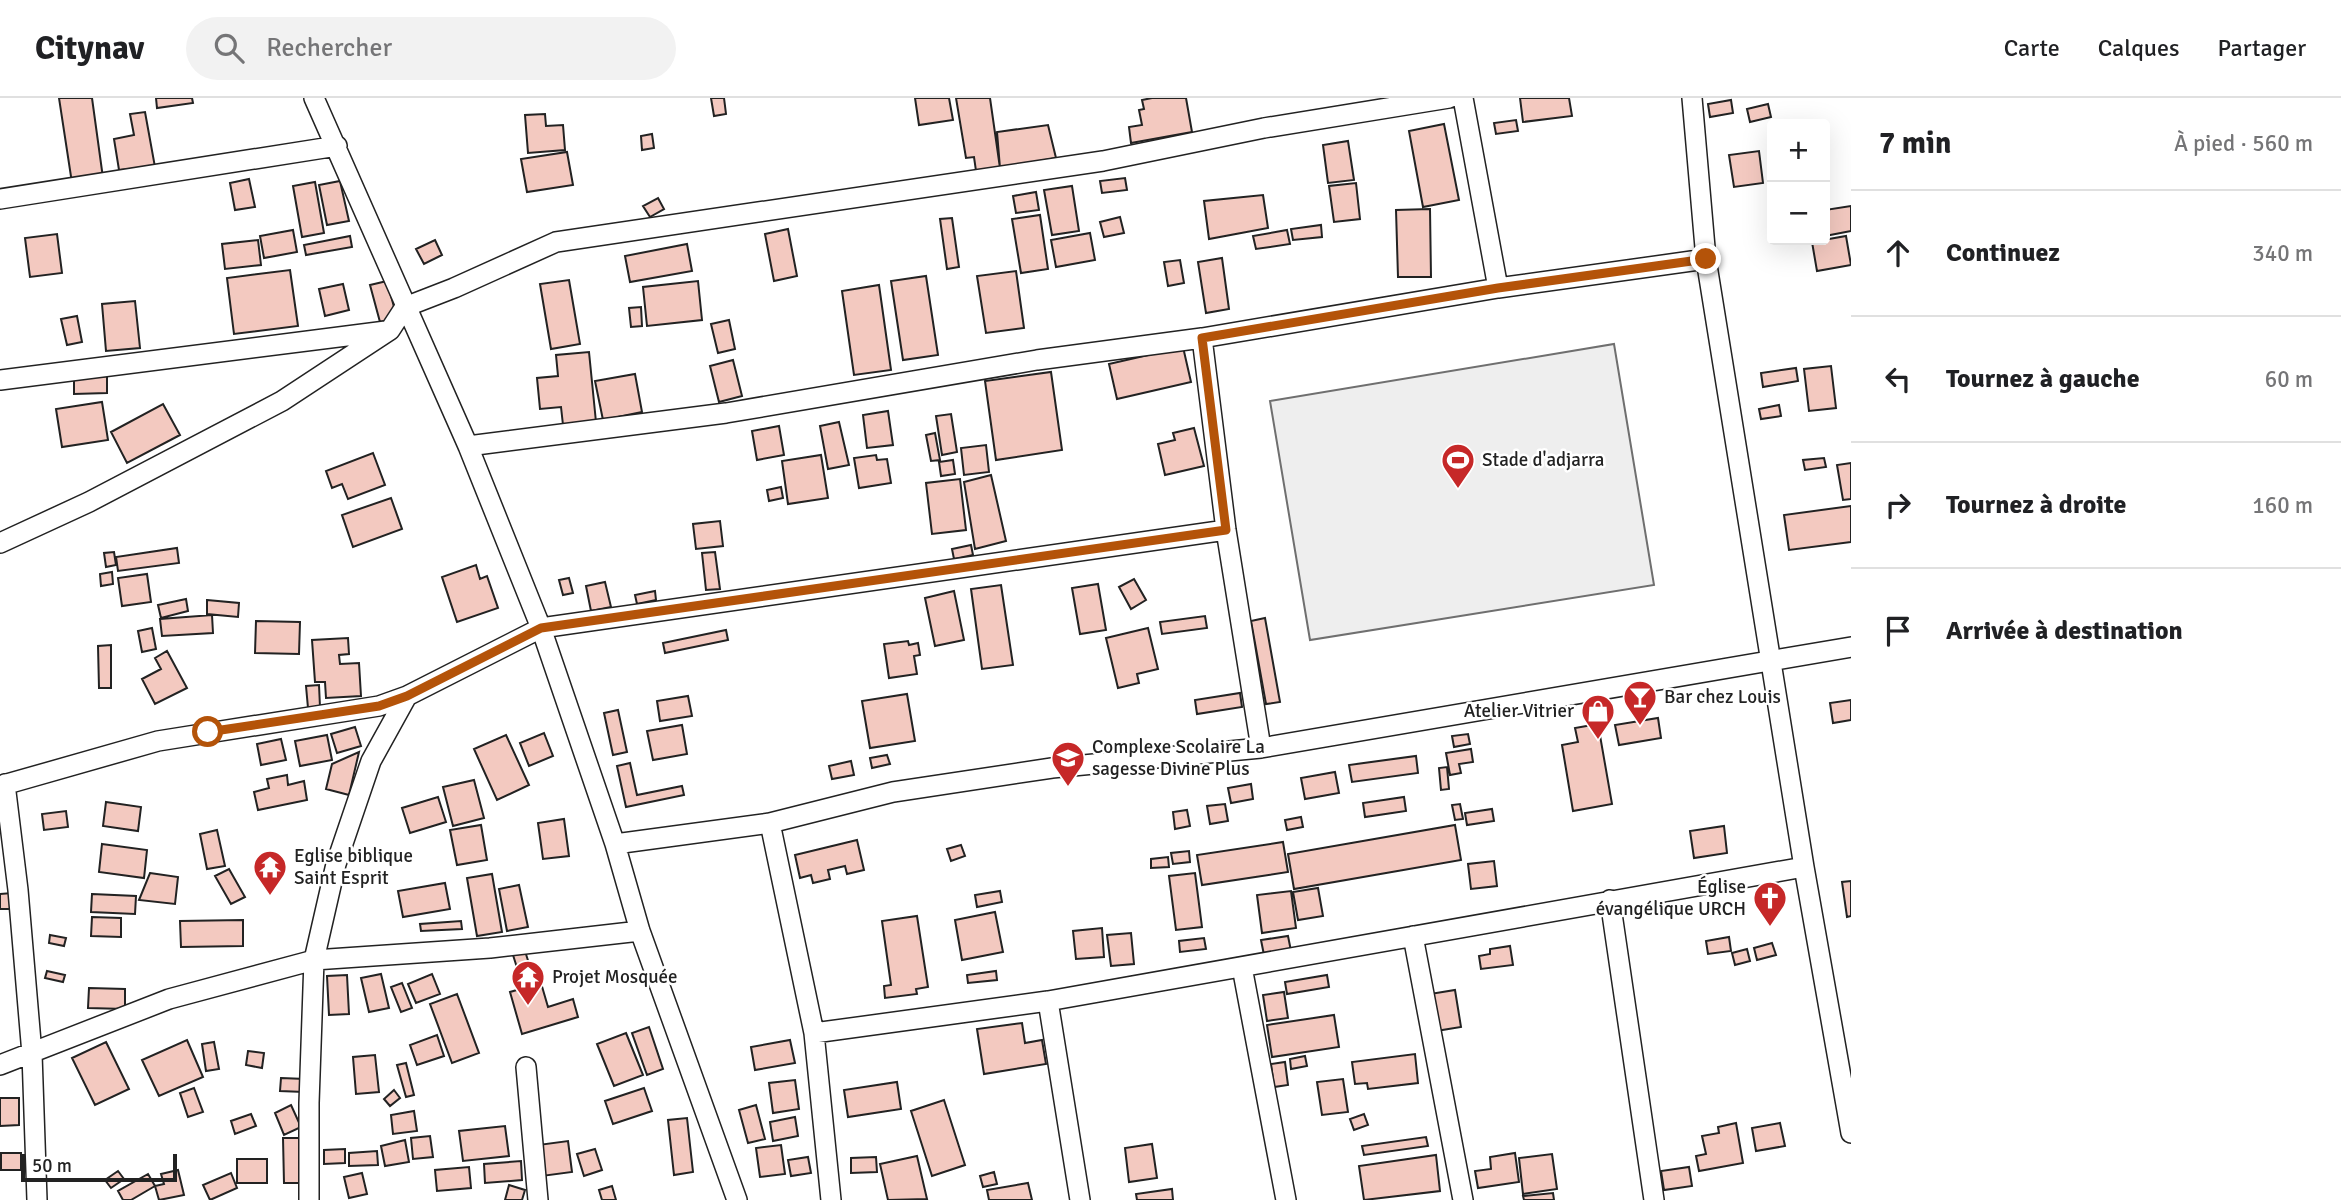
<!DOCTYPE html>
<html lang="fr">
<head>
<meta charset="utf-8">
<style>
	body { margin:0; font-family:Signika,sans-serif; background:#f2f2f2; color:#202124 }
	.controls { position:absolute; right:21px; top:21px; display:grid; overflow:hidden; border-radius:7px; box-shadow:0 7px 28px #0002 }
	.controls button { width:63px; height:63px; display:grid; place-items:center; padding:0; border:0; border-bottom:2px solid #e0e0e0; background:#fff; color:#202124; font:35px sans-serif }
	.scale { position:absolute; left:21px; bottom:18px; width:156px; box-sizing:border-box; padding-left:7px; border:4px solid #222; border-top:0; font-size:19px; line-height:24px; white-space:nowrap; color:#222; -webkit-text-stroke:5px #fff; paint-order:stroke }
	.stop { position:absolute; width:21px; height:21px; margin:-16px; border:5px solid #b45309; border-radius:50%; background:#fff }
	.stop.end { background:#b45309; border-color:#fff; box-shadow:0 2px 7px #0008 }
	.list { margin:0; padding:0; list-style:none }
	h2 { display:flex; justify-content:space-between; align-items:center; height:91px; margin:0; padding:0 28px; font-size:30px }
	h2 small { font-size:23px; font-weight:400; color:#757577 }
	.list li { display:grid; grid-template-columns:46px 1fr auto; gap:21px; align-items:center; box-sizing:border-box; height:126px; padding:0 28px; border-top:2px solid #e0e0e0 }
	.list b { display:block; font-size:26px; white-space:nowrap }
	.list em { font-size:23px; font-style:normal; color:#757577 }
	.icon { flex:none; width:38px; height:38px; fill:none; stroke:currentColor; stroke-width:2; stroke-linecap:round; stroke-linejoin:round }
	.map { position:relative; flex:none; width:1851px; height:1102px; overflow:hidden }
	header { display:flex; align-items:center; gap:42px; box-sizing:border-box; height:98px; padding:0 35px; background:#fff; border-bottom:2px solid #e0e0e0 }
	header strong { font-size:33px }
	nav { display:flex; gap:38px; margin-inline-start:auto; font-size:24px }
	.search { width:490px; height:63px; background:#f2f2f2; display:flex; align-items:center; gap:18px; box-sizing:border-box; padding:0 24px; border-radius:38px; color:#757577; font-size:26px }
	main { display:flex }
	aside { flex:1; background:#fff }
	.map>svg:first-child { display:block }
</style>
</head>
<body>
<header>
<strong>Citynav</strong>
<div class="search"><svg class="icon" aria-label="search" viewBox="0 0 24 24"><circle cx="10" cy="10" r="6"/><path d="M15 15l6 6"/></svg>Rechercher</div>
<nav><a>Carte</a><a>Calques</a><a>Partager</a></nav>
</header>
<main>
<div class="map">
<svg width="1851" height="1102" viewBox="0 0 1851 1102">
	<rect width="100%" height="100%" fill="#fff"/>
	<path fill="#eee" stroke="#6f6f6f" stroke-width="2" d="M1614 246 1654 487 1310 542 1270 303Z"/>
	<path fill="#f3c9c0" stroke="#222" stroke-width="2" d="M59 0H92L103 80 72 85Z
		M156 0H192L193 5 157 10Z
		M711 0H724L726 16 714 18Z
		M915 0H949L953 22 919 27Z
		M956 0H990L1000 70 976 73 974 59 966 60Z
		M1152 0H1186L1192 34 1131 45 1129 29 1142 27 1139 12 1144 11 1142 2Z
		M1520 0H1569L1572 18 1523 24Z
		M1731 2 1733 15 1710 19 1708 6Z
		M1768 6 1771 19 1750 24 1747 11Z
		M145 14 155 69 119 72 114 41 134 37 130 16Z
		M545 16 546 28 563 27 565 52 528 55 525 17Z
		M1516 22 1518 33 1496 36 1494 25Z
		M1444 26 1459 102 1423 109 1409 33Z
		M1048 27 1056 60 1000 70 997 34Z
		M652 36 654 50 642 52 641 38Z
		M1348 43 1354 82 1328 85 1323 47Z
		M1759 53 1763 85 1734 89 1729 57Z
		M567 54 573 87 527 94 521 61Z
		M1125 80 1127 92 1102 95 1100 83Z
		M249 81 255 109 235 112 230 85Z
		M340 83 349 123 327 127 319 87Z
		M315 84 324 135 302 139 293 88Z
		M1356 85 1360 121 1334 124 1329 88Z
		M1072 88 1079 133 1052 137 1044 92Z
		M1036 94 1039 112 1016 115 1013 98Z
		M1263 97 1268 130 1209 141 1204 103Z
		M658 100 664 111 650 119 643 108Z
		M1851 108V133L1825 138V112Z
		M1430 111 1431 179H1398L1396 112Z
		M1040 117 1048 171 1021 175 1012 121Z
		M1120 119 1124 135 1104 139 1100 124Z
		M952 120 959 169 947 171 940 121Z
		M1321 127 1322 139 1293 142 1291 131Z
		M788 131 797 178 774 183 765 136Z
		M293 132 297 154 264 160 260 138Z
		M1287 132 1290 146 1256 151 1253 138Z
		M1090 135 1095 162 1056 169 1051 142Z
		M57 136 62 175 30 179 25 140Z
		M350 138 352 149 306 157 304 147Z
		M1846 138 1851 167 1817 173 1812 144Z
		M258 142 261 167 225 171 222 146Z
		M435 142 442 157 424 166 416 151Z
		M687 146 692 173 630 184 625 158Z
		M1222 160 1229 211 1206 215 1198 164Z
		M1180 162 1184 185 1168 188 1164 164Z
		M290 172 298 228 234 236 227 180Z
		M1016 173 1024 230 986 235 977 178Z
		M926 178 938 257 903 262 891 183Z
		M569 182 580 246 551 251 540 186Z
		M387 183 397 220 380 224 370 187Z
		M698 183 702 222 647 228 643 189Z
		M343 186 349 212 325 218 319 191Z
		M879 187 891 272 854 277 842 193Z
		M135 203 140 250 106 253 102 206Z
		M641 209 642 228 631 229 629 210Z
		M77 218 82 244 67 247 61 221Z
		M729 222 735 251 718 255 711 226Z
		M1183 249 1191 284 1117 301 1109 266Z
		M589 254 596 324 563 327 561 309 540 311 537 280 558 278 556 257Z
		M733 262 742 298 719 304 710 268Z
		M1831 268 1836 310 1809 313 1804 271Z
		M1796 270 1798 283 1763 289 1761 275Z
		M1051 274 1062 352 996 362 985 283Z
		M635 276 642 314 603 322 595 283Z
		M107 278V295L74 296V279Z
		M102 304 108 342 62 349 56 311Z
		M163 306 180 337 127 365 111 334Z
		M1779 307 1781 318 1761 321 1759 311Z
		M888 313 893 347 867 350 863 317Z
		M951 316 957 354 942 357 936 318Z
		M839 324 849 367 828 371 820 328Z
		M779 328 784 357 757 362 752 333Z
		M1194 330 1204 368 1165 377 1158 346 1175 342 1173 335Z
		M935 335 940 362 931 363 926 337Z
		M986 347 989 374 964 377 961 350Z
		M373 355 385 387 348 401 342 386 332 390 326 373Z
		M821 357 828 400 788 406 782 363Z
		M876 357 877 362 887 361 891 385 859 390 854 360Z
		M1824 360 1826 369 1805 372 1803 362Z
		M953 362 955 376 941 378 939 364Z
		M1851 365V401L1843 402 1837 367Z
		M991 377 1006 443 975 451 964 384Z
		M960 381 966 432 932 436 926 385Z
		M781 389 783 400 769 403 767 392Z
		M391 400 402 431 353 449 342 417Z
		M1851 408V444L1789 452 1784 417Z
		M720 423 723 448 696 451 693 426Z
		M971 447 973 457 954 461 952 451Z
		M177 450 179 465 118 473 116 459Z
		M114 454 116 467 106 469 104 455Z
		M715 454 720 491 706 492 702 455Z
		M476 467 480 481 487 478 498 510 457 524 442 479Z
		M112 474 113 486 101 488 100 476Z
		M147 476 151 504 122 508 118 480Z
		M569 480 573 495 563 497 559 482Z
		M1134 481 1146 502 1131 511 1119 489Z
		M605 484 611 509 591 513 586 488Z
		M1098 486 1106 532 1080 536 1072 490Z
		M1001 487 1013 567 982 571 971 491Z
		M655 493 656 502 637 506 635 497Z
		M954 493 964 542 935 548 925 500Z
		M186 501 188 513 161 520 158 507Z
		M207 502 239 505 238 519 207 516Z
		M212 517 213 535 162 538 160 521Z
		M1205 518 1207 530 1162 536 1160 524Z
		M1265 520 1280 604 1266 606 1251 523Z
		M256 523 300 524 299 556 255 555Z
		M152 530 156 551 142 554 138 533Z
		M1148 530 1158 571 1137 576 1139 585 1118 590 1106 540Z
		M726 532 728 542 665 555 663 545Z
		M348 540 349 556 339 557 340 566 359 565 361 598 326 600 325 584H315L312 542Z
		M908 543 909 547 918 545 920 557 914 558 917 576 889 580 884 546Z
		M111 547V590H99L98 548Z
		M167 553 187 590 155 606 142 581 161 571 155 560Z
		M319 587 320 609 308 610 306 588Z
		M1240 595 1242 609 1197 616 1195 602Z
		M907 596 915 643 870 650 862 603Z
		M688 598 692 618 660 623 657 603Z
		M1851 602V622L1833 625 1830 605Z
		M618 612 627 654 613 657 604 615Z
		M1658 620 1661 640 1619 647 1615 627Z
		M1598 626 1612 706 1573 713 1562 647 1578 644 1575 630Z
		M682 627 687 656 653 662 647 633Z
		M355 629 361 648 337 655 331 636Z
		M544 635 553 658 529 668 520 645Z
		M1468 636 1470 646 1454 649 1452 638Z
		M327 637 332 662 300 668 295 643Z
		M506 637 529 687 497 702 474 651Z
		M281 641 286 662 261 667 257 646Z
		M1471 651 1473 664 1459 666 1461 675 1450 677 1446 655Z
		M359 654 349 697 326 691 332 666Z
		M887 657 890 666 872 670 870 660Z
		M1416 658 1418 675 1352 684 1349 667Z
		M851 663 854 677 832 681 829 668Z
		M630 665 637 697 682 688 684 697 626 709 617 668Z
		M1447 669 1449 691 1441 692 1439 670Z
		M1335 674 1339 695 1305 701 1301 680Z
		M287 677 288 687 304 683 307 702 258 712 254 694 269 690 267 681Z
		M474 682 484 720 453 728 443 689Z
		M1251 686 1253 701 1231 705 1228 690Z
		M438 699 446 724 410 735 402 710Z
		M1404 699 1406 713 1365 719 1363 705Z
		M106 704 141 709 138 733 103 728Z
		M1225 706 1228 723 1210 726 1207 708Z
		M1460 706 1463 721 1455 722 1452 707Z
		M1492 711 1494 723 1467 727 1465 715Z
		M1187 712 1190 728 1175 731 1173 714Z
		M66 713 68 729 44 732 42 716Z
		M1301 719 1303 729 1287 732 1285 722Z
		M564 721 569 758 543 761 538 725Z
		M481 727 487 762 457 767 450 732Z
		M1455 727 1461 762 1294 791 1288 756Z
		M1724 728 1727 755 1694 760 1690 733Z
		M217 732 225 768 207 771 200 736Z
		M857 742 864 772 847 776 845 768 828 772 830 781 813 785 811 777 800 780 795 757Z
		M1283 744 1288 774 1202 787 1197 757Z
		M102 746 147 752 144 780 99 774Z
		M961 747 965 758 951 763 947 751Z
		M1189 753 1190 764 1173 766 1171 755Z
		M1168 759 1169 769 1151 770V761Z
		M1494 763 1497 788 1471 791 1468 766Z
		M229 771 245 799 231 806 215 778Z
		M150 775 178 779 175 806 139 802Z
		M1195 775 1202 829 1176 832 1169 778Z
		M492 776 502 834 477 838 467 780Z
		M1851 783V818L1847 819 1842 784Z
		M445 785 450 811 403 819 398 793Z
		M519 787 528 829 507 833 499 791Z
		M1318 790 1323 818 1298 822 1293 794Z
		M1000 793 1002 804 977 809 975 797Z
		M1291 793 1296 830 1262 835 1257 797Z
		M12 795 13 811H0V796Z
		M92 796 136 798 135 816 91 814Z
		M995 814 1003 854 962 862 955 822Z
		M917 818 928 889 916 891 917 896 885 900 884 888 891 887 882 823Z
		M92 819 121 820V839L91 838Z
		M243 822V848L181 849 180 823Z
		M461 823 462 831 421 833 420 826Z
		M1102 830 1104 859 1076 861 1073 833Z
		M1131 835 1134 866 1111 868 1107 837Z
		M50 837 66 840 64 848 49 845Z
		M1288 838 1292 858 1265 862 1261 842Z
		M1729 839 1731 853 1708 856 1706 843Z
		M1204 840 1206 851 1180 854 1179 843Z
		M1772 845 1776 857 1757 862 1754 850Z
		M1510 848 1513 867 1481 871 1479 858 1490 856V851Z
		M1747 851 1750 863 1735 867 1732 855Z
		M525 853 531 872 519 876 513 857Z
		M47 873 65 877 63 884 45 880Z
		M996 873 997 882 968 885 967 877Z
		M381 876 389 910 369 914 361 880Z
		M432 876 440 896 416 905 408 886Z
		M347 877 349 916 329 917 327 878Z
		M1327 877 1329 889 1287 896 1285 884Z
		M402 885 412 910 401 914 391 889Z
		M541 885 548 909 573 901 578 919 522 936 510 894Z
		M89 890 125 891V911L88 910Z
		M1455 892 1461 929 1436 933 1430 896Z
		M1284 894 1288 920 1267 923 1263 897Z
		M457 896 479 955 452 965 430 906Z
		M1334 917 1339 949 1272 959 1267 927Z
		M1022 925 1025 945 1042 942 1046 966 984 976 977 931Z
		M649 929 663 971 647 977 632 935Z
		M626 935 643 977 614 988 597 946Z
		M437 937 444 958 417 967 410 947Z
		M187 942 203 979 159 998 142 962Z
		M790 942 795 965 755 972 751 949Z
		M106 944 129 991 95 1007 72 960Z
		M214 944 219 971 206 973 202 946Z
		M248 953 264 955 262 970 246 967Z
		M1415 956 1418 985 1368 991 1367 985 1355 986 1352 964Z
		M375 957 379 994 356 996 353 959Z
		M1305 958 1307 968 1291 971 1290 961Z
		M1285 964 1288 987 1274 989 1271 966Z
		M406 965 414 997 406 999 397 967Z
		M281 980 305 981 304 994 280 993Z
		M1343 981 1348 1014 1322 1017 1317 984Z
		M795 982 799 1011 773 1015 769 985Z
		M897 984 901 1011 848 1019 844 992Z
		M194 990 203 1014 188 1019 180 995Z
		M644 990 652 1013 613 1026 605 1003Z
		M394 992 400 1000 390 1008 384 1001Z
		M0 1000H19V1027L0 1028Z
		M944 1002 965 1067 932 1078 911 1013Z
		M291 1007 301 1029 284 1037 275 1015Z
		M756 1007 765 1041 748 1045 739 1012Z
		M414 1013 417 1033 393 1036 391 1017Z
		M251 1016 256 1028 235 1036 231 1023Z
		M1364 1016 1368 1027 1354 1032 1350 1021Z
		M795 1019 798 1038 773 1043 770 1024Z
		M687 1020 693 1074 674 1077 668 1022Z
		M1736 1025 1743 1065 1699 1073 1696 1058 1706 1056 1702 1038 1719 1035 1718 1029Z
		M1780 1025 1785 1048 1756 1053 1752 1030Z
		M505 1028 509 1058 463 1063 459 1033Z
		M430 1038 433 1059 413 1061 411 1040Z
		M1426 1039 1428 1048 1364 1057 1362 1048Z
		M283 1040H299V1085H284Z
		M405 1042 409 1064 385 1068 381 1048Z
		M568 1043 572 1074 542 1078 538 1047Z
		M1152 1046 1157 1080 1129 1084 1125 1050Z
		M781 1047 785 1076 760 1079 756 1050Z
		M345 1051V1065L324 1066V1052Z
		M595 1051 602 1072 584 1078 577 1056Z
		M377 1053 378 1067 349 1068V1055Z
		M1 1055H21V1072H1Z
		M1515 1055 1519 1084 1478 1090 1475 1073 1491 1071 1490 1059Z
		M1552 1056 1557 1091 1523 1096 1519 1060Z
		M1436 1057 1440 1093 1364 1102 1359 1068Z
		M917 1058 927 1101 888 1102 880 1066Z
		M808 1059 811 1075 791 1078 788 1062Z
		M876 1059 877 1074 851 1075V1060Z
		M237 1061H267V1085H237Z
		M521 1063 522 1082 485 1085 484 1066Z
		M469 1069 471 1090 437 1093 435 1072Z
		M1689 1069 1692 1088 1664 1092 1661 1073Z
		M178 1072 184 1097 159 1102 155 1088 164 1086 161 1076Z
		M118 1073 124 1081 111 1090 105 1082Z
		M994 1074 997 1086 983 1089 980 1078Z
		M231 1075 237 1090 210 1102 203 1087Z
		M362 1075 367 1096 349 1100 344 1079Z
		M148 1076 155 1088 131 1102H123L118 1093Z
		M1028 1085 1032 1102H989L987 1092Z
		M509 1087 525 1092 522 1102H505Z
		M612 1088 616 1102H602L599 1092Z
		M1172 1091 1173 1102H1137L1136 1096Z
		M1553 1095 1554 1102H1524L1523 1098Z"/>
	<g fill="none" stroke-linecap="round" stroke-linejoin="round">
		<defs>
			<path id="minor" d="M314 0 468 348 541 530 615 746 640 833 737 1102
				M1463 0 1498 190
				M1692 0 1706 161 1804 769 1851 1035
				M0 101 337 48
				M1202 240 1226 432 1261 650
				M0 282 386 233
				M468 348 726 315 1037 262 1202 240 1498 190 1706 161
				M0 445 89 404 282 303 390 232 405 209 454 190 556 144 1103 63 1264 30 1449 0
				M5 686 18 792 32 956 37 1102
				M0 688 158 643 379 608 407 598 541 530 1226 432
				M770 725 814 935 831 1102
				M615 746 770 725 893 694 1052 670 1261 650 1851 549
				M1610 802 1654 1102
				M1413 838 1463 1102
				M1242 869 1286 1102
				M1048 903 1080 1102
				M814 935 1048 903 1804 769
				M0 967 169 901 314 862 490 850 640 833
				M526 969 538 1102
				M309 1102V1005L314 862 336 766 371 663 407 598"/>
		</defs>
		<use href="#minor" stroke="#222" stroke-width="22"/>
		<use href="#minor" stroke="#fff" stroke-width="19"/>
	</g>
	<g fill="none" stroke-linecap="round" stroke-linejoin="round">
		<path stroke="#b45309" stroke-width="9" d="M208 634 379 608 407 598 541 530 1226 432 1202 240 1498 190 1706 161"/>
	</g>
	<defs>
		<symbol id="stadium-pin" viewBox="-11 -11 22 30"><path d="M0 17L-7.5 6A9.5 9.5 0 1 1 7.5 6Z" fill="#c62828" stroke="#fff"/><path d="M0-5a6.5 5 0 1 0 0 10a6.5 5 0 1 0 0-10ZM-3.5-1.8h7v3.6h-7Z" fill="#fff"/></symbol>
		<symbol id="bar-pin" viewBox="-11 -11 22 30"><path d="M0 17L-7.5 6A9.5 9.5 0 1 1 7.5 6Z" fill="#c62828" stroke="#fff"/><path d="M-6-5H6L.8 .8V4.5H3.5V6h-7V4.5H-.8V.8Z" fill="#fff"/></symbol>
		<symbol id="shop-pin" viewBox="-11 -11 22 30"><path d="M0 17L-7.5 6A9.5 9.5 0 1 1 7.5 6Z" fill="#c62828" stroke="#fff"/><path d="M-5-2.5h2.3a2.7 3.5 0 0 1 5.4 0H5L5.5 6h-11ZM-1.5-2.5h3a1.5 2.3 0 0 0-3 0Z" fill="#fff"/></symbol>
		<symbol id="school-pin" viewBox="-11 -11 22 30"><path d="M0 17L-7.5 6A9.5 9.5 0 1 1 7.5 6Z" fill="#c62828" stroke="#fff"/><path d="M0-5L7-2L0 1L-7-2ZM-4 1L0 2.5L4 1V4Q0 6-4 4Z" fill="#fff"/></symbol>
		<symbol id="temple-pin" viewBox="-11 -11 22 30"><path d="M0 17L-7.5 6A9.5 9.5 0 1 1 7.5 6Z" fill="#c62828" stroke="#fff"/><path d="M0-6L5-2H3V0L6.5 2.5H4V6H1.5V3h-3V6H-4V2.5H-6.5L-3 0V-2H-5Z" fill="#fff"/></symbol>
		<symbol id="church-pin" viewBox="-11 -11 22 30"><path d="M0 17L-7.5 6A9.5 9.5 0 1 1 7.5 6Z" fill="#c62828" stroke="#fff"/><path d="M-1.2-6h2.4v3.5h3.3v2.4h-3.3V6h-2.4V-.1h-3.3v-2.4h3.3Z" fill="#fff"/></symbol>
	</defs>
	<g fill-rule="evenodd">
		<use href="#stadium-pin" x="1439" y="343" width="38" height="52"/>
		<use href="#bar-pin" x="1621" y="580" width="38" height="52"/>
		<use href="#shop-pin" x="1579" y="594" width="38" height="52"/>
		<use href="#school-pin" x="1049" y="641" width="38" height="52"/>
		<use href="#temple-pin" x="251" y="750" width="38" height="52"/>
		<use href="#church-pin" x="1751" y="781" width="38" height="52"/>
		<use href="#temple-pin" x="509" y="860" width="38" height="52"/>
	</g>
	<g text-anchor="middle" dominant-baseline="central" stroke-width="5" stroke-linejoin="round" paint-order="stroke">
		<g font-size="19" fill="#222" stroke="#fff" text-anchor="start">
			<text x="1482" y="362">Stade d'adjarra</text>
			<text x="1664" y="599">Bar chez Louis</text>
			<text x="1574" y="613" text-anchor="end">Atelier Vitrier</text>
			<text x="1092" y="649">Complexe Scolaire La<tspan x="1092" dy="22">sagesse Divine Plus</tspan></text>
			<text x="294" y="758">Eglise biblique<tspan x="294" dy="22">Saint Esprit</tspan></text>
			<text x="1746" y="789" text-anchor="end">Église<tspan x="1746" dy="22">évangélique URCH</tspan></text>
			<text x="552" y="879">Projet Mosquée</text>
		</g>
	</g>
</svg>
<div class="controls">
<button>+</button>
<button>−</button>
</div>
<div class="scale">50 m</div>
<div class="stop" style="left:208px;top:634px"></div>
<div class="stop end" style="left:1706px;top:161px"></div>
</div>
<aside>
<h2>7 min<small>À pied · 560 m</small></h2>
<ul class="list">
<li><svg class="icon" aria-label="ahead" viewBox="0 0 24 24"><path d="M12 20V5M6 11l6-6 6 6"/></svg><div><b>Continuez</b></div><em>340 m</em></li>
<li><svg class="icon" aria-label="left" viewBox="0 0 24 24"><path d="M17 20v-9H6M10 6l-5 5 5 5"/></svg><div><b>Tournez à gauche</b></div><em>60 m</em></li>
<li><svg class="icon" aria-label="right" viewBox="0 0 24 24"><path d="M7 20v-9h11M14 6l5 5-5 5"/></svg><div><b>Tournez à droite</b></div><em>160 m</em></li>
<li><svg class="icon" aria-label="arrive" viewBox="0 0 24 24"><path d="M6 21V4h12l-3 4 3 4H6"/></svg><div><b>Arrivée à destination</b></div></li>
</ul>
</aside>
</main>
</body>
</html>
